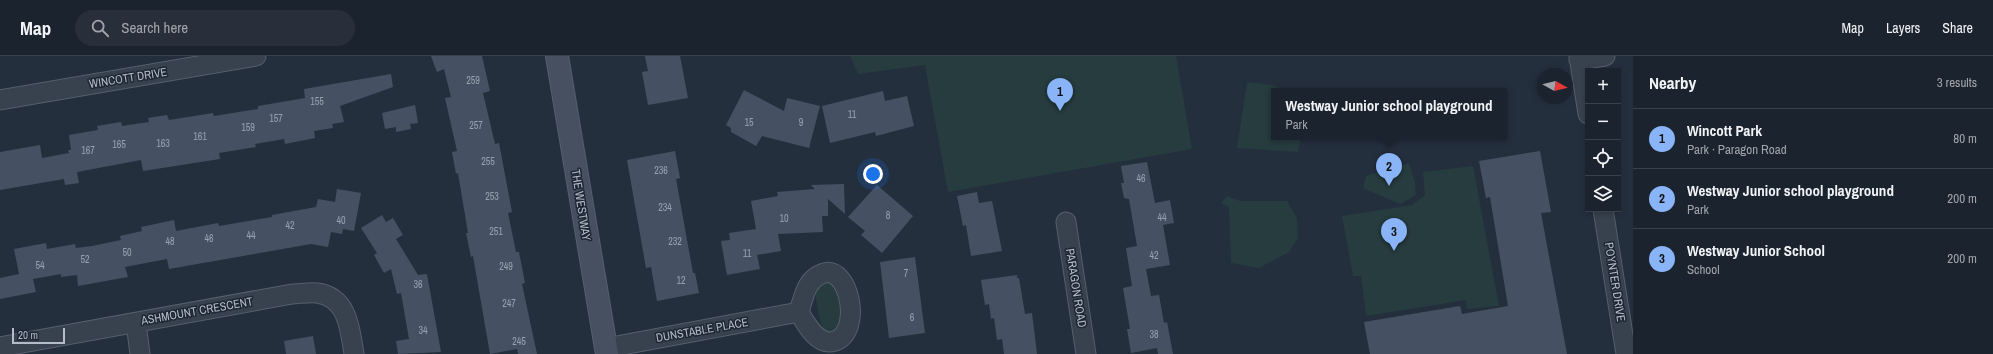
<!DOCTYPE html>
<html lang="en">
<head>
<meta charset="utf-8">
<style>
	body { margin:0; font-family:"Archivo Narrow",sans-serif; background:#282f3a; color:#f1f3f6 }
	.controls { position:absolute; right:12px; top:12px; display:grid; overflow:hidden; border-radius:0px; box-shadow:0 2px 6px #0003 }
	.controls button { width:36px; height:36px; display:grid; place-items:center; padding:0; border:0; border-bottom:1px solid #39404a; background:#1b232e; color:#f1f3f6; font:20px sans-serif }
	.compass { position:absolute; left:1537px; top:12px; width:36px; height:36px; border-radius:50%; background:#1b232e; box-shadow:0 2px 6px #0003; rotate:98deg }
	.scale { position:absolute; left:12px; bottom:10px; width:53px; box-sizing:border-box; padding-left:4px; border:2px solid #b4bcc9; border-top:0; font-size:11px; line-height:14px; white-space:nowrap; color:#b4bcc9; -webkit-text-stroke:3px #1d2633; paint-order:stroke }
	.you { position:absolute; left:873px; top:118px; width:14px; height:14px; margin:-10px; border:3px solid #fff; border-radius:50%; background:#1a73e8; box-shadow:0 0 0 6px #1a73e833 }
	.badge { display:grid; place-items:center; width:26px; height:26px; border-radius:50%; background:#8ab4f8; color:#111; font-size:13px; font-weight:700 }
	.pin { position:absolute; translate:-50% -33px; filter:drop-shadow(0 1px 2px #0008) }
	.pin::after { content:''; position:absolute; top:21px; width:14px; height:12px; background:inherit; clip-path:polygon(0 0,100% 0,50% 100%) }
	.popup { position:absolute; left:1271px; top:32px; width:236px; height:52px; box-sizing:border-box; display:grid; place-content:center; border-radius:0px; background:#1b232e; filter:drop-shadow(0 1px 3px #0005); font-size:13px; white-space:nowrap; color:#a0a4aa }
	.popup b { font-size:15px; color:#f1f3f6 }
	.popup::after { content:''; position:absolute; left:50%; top:100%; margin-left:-8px; border:8px solid transparent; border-top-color:#1b232e }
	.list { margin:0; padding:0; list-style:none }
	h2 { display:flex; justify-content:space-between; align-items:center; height:52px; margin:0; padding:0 16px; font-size:17px }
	h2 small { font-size:13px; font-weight:400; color:#a0a4aa }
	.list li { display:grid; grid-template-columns:26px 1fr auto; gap:12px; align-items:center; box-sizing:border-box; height:60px; padding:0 16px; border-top:1px solid #39404a }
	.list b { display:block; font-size:15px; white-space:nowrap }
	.list p { margin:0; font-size:13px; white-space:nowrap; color:#a0a4aa }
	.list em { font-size:13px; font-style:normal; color:#a0a4aa }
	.icon { flex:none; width:22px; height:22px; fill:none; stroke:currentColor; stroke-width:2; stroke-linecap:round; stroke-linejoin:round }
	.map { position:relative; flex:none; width:1633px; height:298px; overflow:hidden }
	header { display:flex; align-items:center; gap:24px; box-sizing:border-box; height:56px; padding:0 20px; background:#1b232e; border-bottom:1px solid #39404a }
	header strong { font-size:19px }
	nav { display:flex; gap:22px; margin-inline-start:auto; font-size:14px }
	.search { width:280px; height:36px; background:#282f3a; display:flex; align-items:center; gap:10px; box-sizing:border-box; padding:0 14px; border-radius:22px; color:#a0a4aa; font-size:15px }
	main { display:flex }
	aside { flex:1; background:#1b232e }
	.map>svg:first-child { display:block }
</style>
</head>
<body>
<header>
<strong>Map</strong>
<div class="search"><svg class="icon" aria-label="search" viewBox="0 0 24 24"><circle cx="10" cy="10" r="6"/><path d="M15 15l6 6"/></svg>Search here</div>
<nav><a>Map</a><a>Layers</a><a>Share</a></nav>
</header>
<main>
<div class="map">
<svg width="1633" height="298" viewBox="0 0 1633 298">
	<rect width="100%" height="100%" fill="#242f3e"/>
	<path fill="#263c3f" d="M850 0H1176L1192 93 948 136 925 9 858 18Z
		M1247 26 1273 29 1289 35H1274V81H1301L1298 96 1237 92Z
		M1409 107 1415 127 1416 139 1400 148 1363 132 1366 120Z
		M1473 110 1499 250 1467 253 1466 244 1366 260 1361 220H1353L1342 160 1412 149 1425 139 1423 116Z
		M1227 140 1240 145H1287L1297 162 1298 182 1289 196 1259 212 1231 207 1229 151 1221 147Z
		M830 226C838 237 845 258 841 271L831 276C827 275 825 275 823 272 820 267 814 236 816 231 819 226 825 227 830 226Z"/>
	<path fill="#455162" d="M431 0H482L490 35 483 37 495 88 499 87 512 156 508 157 516 196H519L525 227 522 228 537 298H518L517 293 490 298 473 200 471 201 466 177H468L458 117 456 118 452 96 457 95 445 42 451 41 444 13 437 16Z
		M645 0H680L688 42 648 49 642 16 648 15Z
		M391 18 393 31 340 50 344 66 332 68 333 72 314 75 315 82 285 88 284 83 255 88 256 91 219 97 220 103 143 115 141 104 77 116 79 127 65 129 64 123 0 134V96L40 89 42 102 69 97 68 94H71L69 79 98 74 97 70 121 66 122 70 149 66 148 62 167 59 169 64 213 57 214 60 258 53V50L305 42 304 33Z
		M744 34 784 55 787 42 820 50 809 92 762 80 756 90 731 76V72L726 69Z
		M883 35 885 45 907 40 914 70 876 80 875 76 830 87 822 50Z
		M415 49 418 67 410 68 411 73 396 76V71L385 73 382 57Z
		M675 95 680 122 676 123 693 217H695L699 237 657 245 651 211 646 212 627 104Z
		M1540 95 1551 156 1541 157 1567 298H1370L1364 266 1460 250 1462 258 1508 250 1490 141 1486 142 1479 105Z
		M1147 106 1155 147 1170 144 1174 167 1163 169 1170 209 1146 213 1151 240 1159 239 1164 267 1167 266 1173 298H1158L1157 292 1131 297 1127 273H1130L1123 232 1132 230 1126 192 1137 190 1129 143 1124 142 1121 127H1124L1121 110Z
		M844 128 845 158 828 143V160H822L823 176 778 178 781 195 757 199 760 213 727 219 721 185 730 184 729 177 756 173 751 145 778 140 777 136 815 133 811 129Z
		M877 129 913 160 882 197 861 179 865 175 848 161Z
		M337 133 361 137 354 175 343 173 342 178 331 176 328 191 311 188 169 213 167 203 125 211 128 221 78 230 77 219 61 221V218L33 223 36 236 0 243V222L19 218 14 193 46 187 47 193 75 188 76 192 92 190 121 184 120 180 142 175 141 171 174 164 176 175 218 167 219 170 272 161V159L316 151 318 143 335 146Z
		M977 136 979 147 992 145 1002 195 971 200 966 169 963 170 957 140Z
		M382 159 386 166 393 162 403 179 396 183 418 219 427 218 441 296 398 298 396 285 409 283 401 237 397 238 391 213 384 217 374 199 377 197 361 172Z
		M915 201 925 277 889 282 880 206Z
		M1017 219V222H1019L1025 258 1032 257 1037 298H1004L1002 283 997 284 994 262 991 263 989 248 985 249 981 224Z
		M313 280 316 298H286L284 285Z"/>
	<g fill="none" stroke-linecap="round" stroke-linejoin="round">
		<defs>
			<path id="street" d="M1579 0 1588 58
				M1579 4 1605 0
				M0 44 256 0
				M1603 153 1626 298
				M1066 166 1086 298
				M136 267 140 298
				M0 291 292 238C299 238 309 236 317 237 348 241 350 273 354 298
				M606 292 799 256C806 268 818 291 835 285 863 275 849 210 824 217 806 223 804 240 799 256"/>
			<path id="secondary" d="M557 0 607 298"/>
		</defs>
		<use href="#street" stroke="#565f6c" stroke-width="21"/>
		<use href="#secondary" stroke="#565f6c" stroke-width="24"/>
		<use href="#street" stroke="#38414e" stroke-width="19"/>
		<use href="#secondary" stroke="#465061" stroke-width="22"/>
	</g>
	<g text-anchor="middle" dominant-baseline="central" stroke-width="3" stroke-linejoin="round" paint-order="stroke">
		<g font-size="10" fill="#98a1af">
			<text x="473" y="24">259</text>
			<text x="317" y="45">155</text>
			<text x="852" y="58">11</text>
			<text x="276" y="62">157</text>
			<text x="749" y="66">15</text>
			<text x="801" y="66">9</text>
			<text x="476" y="69">257</text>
			<text x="248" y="71">159</text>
			<text x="200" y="80">161</text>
			<text x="163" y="87">163</text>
			<text x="119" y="88">165</text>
			<text x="88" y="94">167</text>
			<text x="488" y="105">255</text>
			<text x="661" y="114">236</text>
			<text x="1141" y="122">46</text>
			<text x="492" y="140">253</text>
			<text x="665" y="151">234</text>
			<text x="888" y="159">8</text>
			<text x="1162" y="161">44</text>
			<text x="784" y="162">10</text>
			<text x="341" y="164">40</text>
			<text x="290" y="169">42</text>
			<text x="496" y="175">251</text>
			<text x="251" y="179">44</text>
			<text x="209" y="182">46</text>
			<text x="170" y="185">48</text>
			<text x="675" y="185">232</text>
			<text x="127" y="196">50</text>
			<text x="747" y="197">11</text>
			<text x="1154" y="199">42</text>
			<text x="85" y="203">52</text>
			<text x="40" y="209">54</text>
			<text x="506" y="210">249</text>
			<text x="906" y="217">7</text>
			<text x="681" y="224">12</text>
			<text x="418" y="228">36</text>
			<text x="509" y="247">247</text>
			<text x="912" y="261">6</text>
			<text x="423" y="274">34</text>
			<text x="1154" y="278">38</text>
			<text x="519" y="285">245</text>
		</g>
		<g font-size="12" fill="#b4bcc9" stroke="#1d2633">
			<text transform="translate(128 22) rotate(-9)">WINCOTT DRIVE</text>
			<text transform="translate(581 149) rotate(81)">THE WESTWAY</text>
			<text transform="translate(1615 226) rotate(81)">POYNTER DRIVE</text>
			<text transform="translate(1076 232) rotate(81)">PARAGON ROAD</text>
			<text transform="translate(197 255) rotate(-10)">ASHMOUNT CRESCENT</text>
			<text transform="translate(702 274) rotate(-10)">DUNSTABLE PLACE</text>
		</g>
	</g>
</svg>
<div class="controls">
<button>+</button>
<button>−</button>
<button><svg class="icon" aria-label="locate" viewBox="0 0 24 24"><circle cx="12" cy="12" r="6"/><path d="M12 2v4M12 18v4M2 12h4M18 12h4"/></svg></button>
<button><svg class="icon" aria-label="layers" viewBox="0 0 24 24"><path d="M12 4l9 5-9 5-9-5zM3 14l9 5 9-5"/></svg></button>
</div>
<svg class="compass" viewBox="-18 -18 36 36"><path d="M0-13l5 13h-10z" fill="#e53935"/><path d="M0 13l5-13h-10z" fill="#a0a4aa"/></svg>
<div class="scale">20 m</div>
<div class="you"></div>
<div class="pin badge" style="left:1060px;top:55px">1</div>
<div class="pin badge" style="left:1389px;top:130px">2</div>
<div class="popup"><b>Westway Junior school playground</b>Park</div>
<div class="pin badge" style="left:1394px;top:195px">3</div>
</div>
<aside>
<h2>Nearby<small>3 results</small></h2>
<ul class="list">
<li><span class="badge">1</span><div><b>Wincott Park</b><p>Park · Paragon Road</p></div><em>80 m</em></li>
<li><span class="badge">2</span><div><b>Westway Junior school playground</b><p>Park</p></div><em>200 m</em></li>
<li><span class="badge">3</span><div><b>Westway Junior School</b><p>School</p></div><em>200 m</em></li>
</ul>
</aside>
</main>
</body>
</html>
